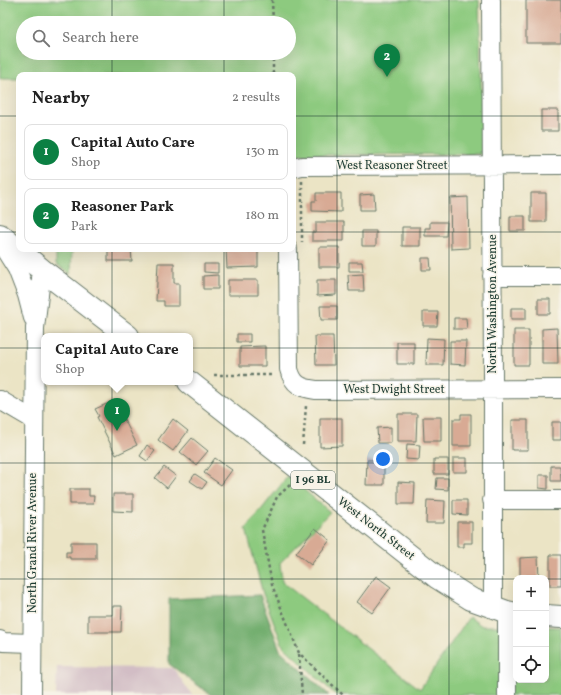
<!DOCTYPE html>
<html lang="en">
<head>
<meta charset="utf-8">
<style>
	body { margin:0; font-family:Vollkorn,serif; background:#f2f2f2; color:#222 }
	.controls { position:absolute; right:12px; bottom:12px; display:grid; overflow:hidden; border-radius:8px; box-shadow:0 4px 16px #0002 }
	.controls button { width:36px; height:36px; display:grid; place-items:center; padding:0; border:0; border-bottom:1px solid #e0e0e0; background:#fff; color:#222; font:20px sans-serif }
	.you { position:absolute; left:383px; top:459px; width:14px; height:14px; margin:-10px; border:3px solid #fff; border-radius:50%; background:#1a73e8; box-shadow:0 0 0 6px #1a73e833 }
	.badge { display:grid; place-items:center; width:26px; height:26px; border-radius:50%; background:#0b8043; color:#fff; font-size:13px; font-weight:700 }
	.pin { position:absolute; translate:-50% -33px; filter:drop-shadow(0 1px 2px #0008) }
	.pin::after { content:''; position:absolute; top:21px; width:14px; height:12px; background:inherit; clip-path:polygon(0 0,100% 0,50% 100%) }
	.popup { position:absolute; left:41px; top:333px; width:152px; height:52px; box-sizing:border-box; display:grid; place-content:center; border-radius:8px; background:#fff; filter:drop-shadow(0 1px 3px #0005); font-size:13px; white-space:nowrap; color:#767676 }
	.popup b { font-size:15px; color:#222 }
	.popup::after { content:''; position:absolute; left:50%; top:100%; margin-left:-8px; border:8px solid transparent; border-top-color:#fff }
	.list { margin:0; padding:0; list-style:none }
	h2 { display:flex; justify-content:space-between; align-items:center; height:52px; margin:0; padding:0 16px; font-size:17px }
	h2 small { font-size:13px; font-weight:400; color:#767676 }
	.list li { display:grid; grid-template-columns:26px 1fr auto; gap:12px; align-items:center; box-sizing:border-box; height:56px; margin:0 8px 8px; padding:0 8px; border:1px solid #e0e0e0; border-radius:8px }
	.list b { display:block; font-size:15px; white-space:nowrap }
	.list p { margin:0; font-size:13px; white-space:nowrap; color:#767676 }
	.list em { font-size:13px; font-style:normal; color:#767676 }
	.icon { flex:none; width:22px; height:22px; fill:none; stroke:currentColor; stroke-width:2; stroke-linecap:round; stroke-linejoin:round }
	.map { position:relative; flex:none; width:561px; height:695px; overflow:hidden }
	.search { position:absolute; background:#fff; box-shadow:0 4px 16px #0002; left:16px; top:16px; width:280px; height:44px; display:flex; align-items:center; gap:10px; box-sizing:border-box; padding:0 14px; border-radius:22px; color:#767676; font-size:15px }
	.panel { position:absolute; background:#fff; box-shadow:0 4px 16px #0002; left:16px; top:72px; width:280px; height:180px; border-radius:8px }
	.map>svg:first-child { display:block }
</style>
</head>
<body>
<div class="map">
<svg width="561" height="695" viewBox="0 0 561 695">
	<rect width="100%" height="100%" fill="#f7f3e8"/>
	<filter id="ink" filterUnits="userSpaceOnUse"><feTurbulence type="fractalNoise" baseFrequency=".025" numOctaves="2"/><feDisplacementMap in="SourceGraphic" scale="8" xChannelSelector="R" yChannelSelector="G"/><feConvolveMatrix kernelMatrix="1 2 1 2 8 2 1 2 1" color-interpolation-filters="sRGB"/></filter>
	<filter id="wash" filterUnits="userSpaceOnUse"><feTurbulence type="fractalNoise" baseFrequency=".012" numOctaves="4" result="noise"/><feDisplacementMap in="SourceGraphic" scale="16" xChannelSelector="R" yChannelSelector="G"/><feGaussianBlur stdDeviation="0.9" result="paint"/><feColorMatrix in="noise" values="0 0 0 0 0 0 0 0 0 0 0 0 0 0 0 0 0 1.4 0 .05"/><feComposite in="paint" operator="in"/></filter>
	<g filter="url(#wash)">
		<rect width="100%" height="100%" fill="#ebe4c5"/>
		<path fill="#d2bdc5" d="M57 667 173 668 192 695H56Z"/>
		<path fill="#8dca7f" stroke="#56845a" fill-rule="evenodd" d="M0 0H479L483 154 293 155V75H19V78H0ZM23 23H289V53H23Z
			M56 249H72L71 274 56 264Z
			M288 476 330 512 280 563 282 582 420 689 469 617 482 626H516V680H546V627H561V695H336L283 646 263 594 246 529Z"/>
		<path fill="#72ae6e" stroke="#487651" d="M260 595 280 650 329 695H211L169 664V599Z"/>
		<g id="blocks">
			<path fill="#d8aa94" d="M526 0H561V43H526Z
				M541 110H558V131H541Z
				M316 193H341V212L312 211V201H316Z
				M531 193H546V222H531Z
				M374 194 375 210H360V195Z
				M468 197 469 248 451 249 450 198Z
				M510 216H525V231H510Z
				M316 222H344V241H312V232H316Z
				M430 222H447L446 236H425V228H430Z
				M402 227H420V246H402Z
				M362 231H376V246H362Z
				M319 247H339V267H319Z
				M108 249H131L132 261H108Z
				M258 249V267L227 268 226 250Z
				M422 258H430L431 270H422Z
				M349 262H362L363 271H349Z
				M158 263H174V283H179V306H164V301H156Z
				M204 264H218V273L204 272Z
				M363 274 364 291H349L348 275Z
				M218 275V289H203V276Z
				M228 280H258V295H228Z
				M317 280H336V295L317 296Z
				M538 299H550V314H538Z
				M320 306H337V320H321Z
				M511 308H526V319H511Z
				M423 312H438L437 326H423Z
				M454 318H466L467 329H454Z
				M557 328 558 364H542V329Z
				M514 330H529V365H514Z
				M237 334H250V342H237Z
				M315 336H333L334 365H316Z
				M427 338 444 339 443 365H426Z
				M450 341H466L465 365 450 364Z
				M397 342H414V364H397Z
				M265 346V366H240V347Z
				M111 402 115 409 118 407 137 445 116 455 97 417 99 416 95 409Z
				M398 414H417L416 441H398Z
				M461 414H471V446H453V419H461Z
				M423 417H441V441H424Z
				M320 418H342V446L320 447Z
				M173 419 188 431 173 451 158 440Z
				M512 420H528V450H512Z
				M552 422H561V440H552Z
				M391 427V443H378L377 428Z
				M192 438 208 451 196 465 180 452Z
				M407 444 420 445 419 460 406 459Z
				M147 445 155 451 147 461 140 456Z
				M215 458 232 470 221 485 204 473Z
				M453 458H467V472H453Z
				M434 459H448V474H434Z
				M367 460H384V485H366Z
				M551 466H560L561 481H551Z
				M164 467 176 476 167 488 155 478Z
				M195 474 207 482 202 489 190 481Z
				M539 475H548V489L539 488Z
				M437 478H448V490L436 489Z
				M398 482 415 483 414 504H398Z
				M70 489H89V496H94L93 504H70Z
				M113 494H133V512L113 511Z
				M427 500 445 501 444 523H426Z
				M453 500H467V515L453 514Z
				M457 522H472V543H464V547H457Z
				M315 528 330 540 311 565 296 553Z
				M71 542H96V559H70V557H66V552H71Z
				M550 555H561V586H550Z
				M538 557 539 578H520V558Z
				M376 576 391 587 372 613 357 602Z
				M113 606H122L121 632H88V615H113Z"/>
		</g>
	</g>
	<g filter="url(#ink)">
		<use href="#blocks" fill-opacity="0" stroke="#667767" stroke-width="1"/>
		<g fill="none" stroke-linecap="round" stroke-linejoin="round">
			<defs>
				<path id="minor" d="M491 0 493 374V607
					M293 168 302 166 561 165
					M0 242 17 269 27 295 33 318
					M288 249 289 369C293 385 301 388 316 390L561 389
					M492 276H561
					M0 400 34 420
					M492 500H561
					M507 612V695
					M0 640 3 642 32 643
					M32 695 35 328 42 270"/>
				<path id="major" d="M0 235 42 270 128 336
					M189 382 438 578 471 599 507 612 516 614
					M546 616 561 617"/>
			</defs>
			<use href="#minor" stroke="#667767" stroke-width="20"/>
			<use href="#major" stroke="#667767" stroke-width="24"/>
			<path stroke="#667767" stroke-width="2.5" stroke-dasharray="3 3" stroke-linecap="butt" d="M272 0 273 23
				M273 53V75
				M302 181V242
				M214 375H274
				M303 445 306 406
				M290 485 277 497 262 530 272 585 299 653 343 695
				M299 654 302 695"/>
			<use href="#minor" stroke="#fff" stroke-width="18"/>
			<use href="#major" stroke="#fff" stroke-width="22"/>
		</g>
	</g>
	<path fill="none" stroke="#1f3d34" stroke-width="1" stroke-opacity="0.55" d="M112 0V23M224 0V23M337 0V695M449 0V695M112 53V75M224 53V75M0 116H19M293 116H561M0 232H19M293 232H561M112 249V695M224 249V695M0 348H561M0 463H561M0 579H516M546 579H561"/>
	<g text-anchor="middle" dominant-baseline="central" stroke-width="3" stroke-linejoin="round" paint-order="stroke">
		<rect fill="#f7f3e8" stroke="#60746a" stroke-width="1" x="291" y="471" width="44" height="18" rx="3"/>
		<g font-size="11" font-weight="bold" fill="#1f3d34">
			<text x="313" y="480">I 96 BL</text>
		</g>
		<g font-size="12" fill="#1f3d34" stroke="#f7f3e8">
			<text x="392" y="166">West Reasoner Street</text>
			<text transform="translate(493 304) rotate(-90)">North Washington Avenue</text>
			<text x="394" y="390">West Dwight Street</text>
			<text transform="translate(376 529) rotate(38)">West North Street</text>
			<text transform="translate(33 543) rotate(-90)">North Grand River Avenue</text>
		</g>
	</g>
</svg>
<div class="controls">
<button>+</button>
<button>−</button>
<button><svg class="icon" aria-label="locate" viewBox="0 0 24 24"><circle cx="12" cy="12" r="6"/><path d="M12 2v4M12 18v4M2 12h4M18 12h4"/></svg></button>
</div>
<div class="you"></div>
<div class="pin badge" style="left:117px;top:431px">1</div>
<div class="popup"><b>Capital Auto Care</b>Shop</div>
<div class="pin badge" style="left:387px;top:77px">2</div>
<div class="search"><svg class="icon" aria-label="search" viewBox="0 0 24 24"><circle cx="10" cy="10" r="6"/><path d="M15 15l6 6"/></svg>Search here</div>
<section class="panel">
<h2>Nearby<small>2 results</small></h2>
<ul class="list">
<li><span class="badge">1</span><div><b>Capital Auto Care</b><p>Shop</p></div><em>130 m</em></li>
<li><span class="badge">2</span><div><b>Reasoner Park</b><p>Park</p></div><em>180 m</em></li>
</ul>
</section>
</div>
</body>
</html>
